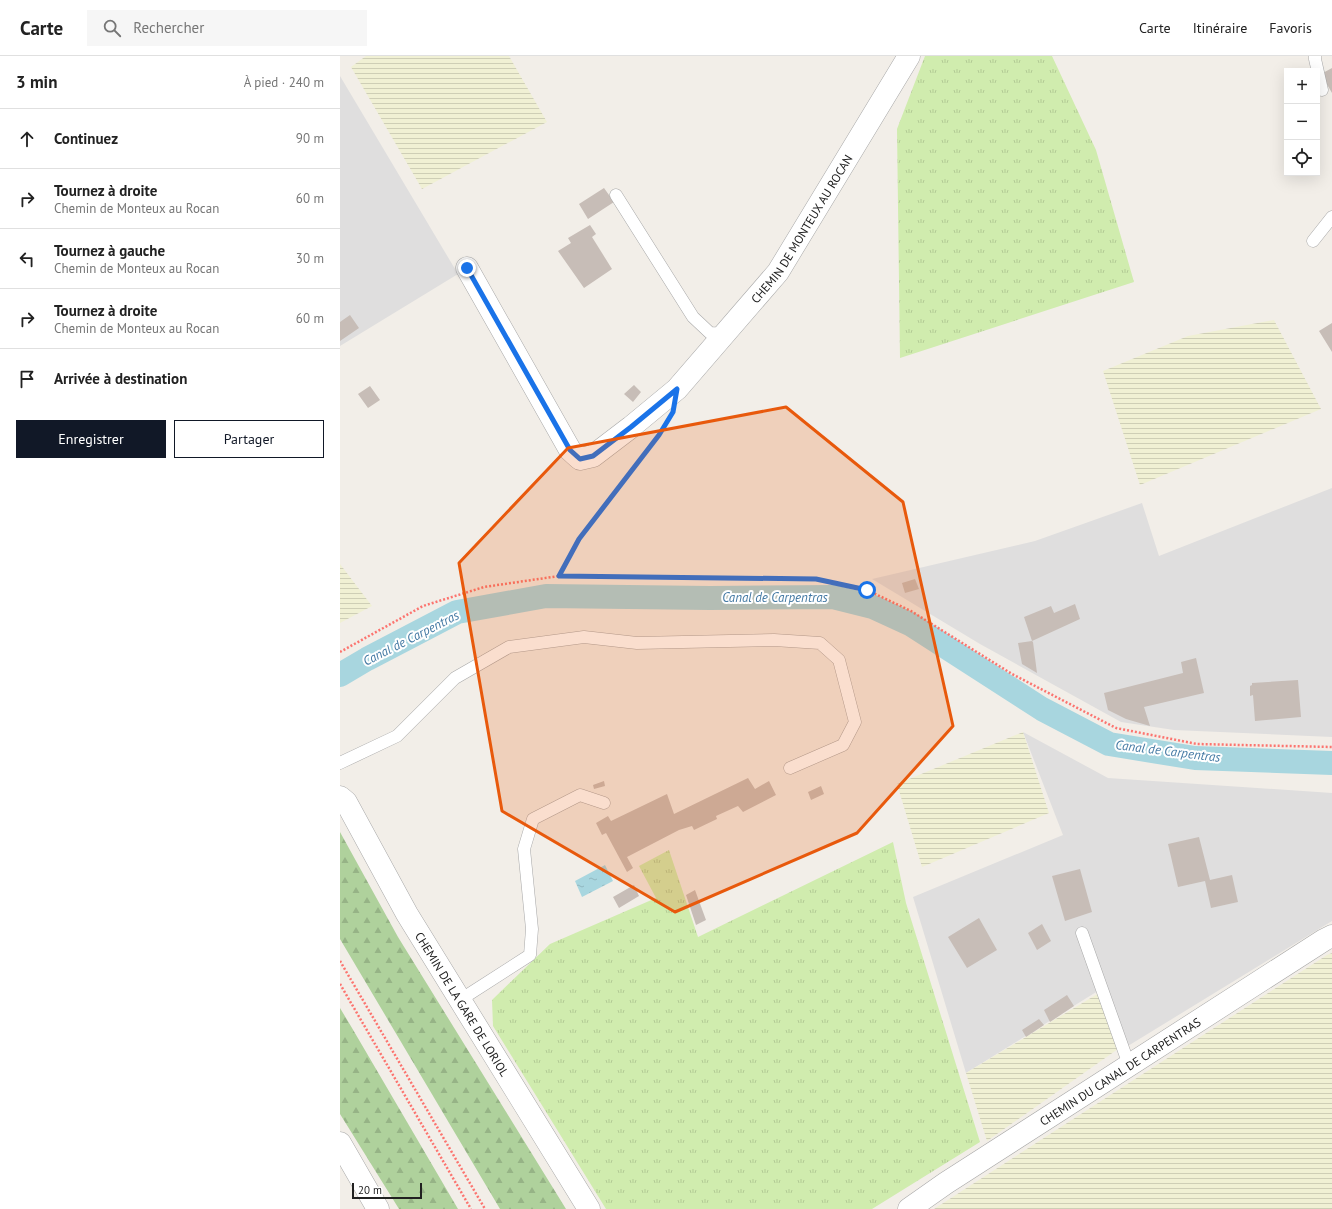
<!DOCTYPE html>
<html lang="fr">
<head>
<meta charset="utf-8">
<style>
	body { margin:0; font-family:"PT Sans",sans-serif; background:#f6f6f6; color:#222 }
	.controls { position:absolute; right:12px; top:12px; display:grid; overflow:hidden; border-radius:0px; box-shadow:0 4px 16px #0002 }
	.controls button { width:36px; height:36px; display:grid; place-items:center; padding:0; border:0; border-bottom:1px solid #e0e0e0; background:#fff; color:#222; font:20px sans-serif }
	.scale { position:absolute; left:12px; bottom:10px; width:70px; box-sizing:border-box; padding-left:4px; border:2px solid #212121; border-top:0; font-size:11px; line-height:14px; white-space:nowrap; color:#212121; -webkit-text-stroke:3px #fff; paint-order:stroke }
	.stop { position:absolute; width:12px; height:12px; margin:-9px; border:3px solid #1a73e8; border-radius:50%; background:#fff }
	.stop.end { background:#1a73e8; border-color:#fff; box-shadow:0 1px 4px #0008 }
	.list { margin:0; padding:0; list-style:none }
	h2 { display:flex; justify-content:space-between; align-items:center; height:52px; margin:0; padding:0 16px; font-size:17px }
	h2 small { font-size:13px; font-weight:400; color:#767676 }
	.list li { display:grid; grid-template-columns:26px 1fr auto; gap:12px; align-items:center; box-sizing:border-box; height:60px; padding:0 16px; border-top:1px solid #e0e0e0 }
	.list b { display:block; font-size:15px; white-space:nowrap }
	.list p { margin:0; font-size:13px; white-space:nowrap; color:#767676 }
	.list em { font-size:13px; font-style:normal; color:#767676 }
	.actions { display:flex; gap:8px; padding:12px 16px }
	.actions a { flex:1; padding:9px 0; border:1px solid #111827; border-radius:0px; text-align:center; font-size:14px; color:#111827 }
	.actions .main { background:#111827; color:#fff }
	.icon { flex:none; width:22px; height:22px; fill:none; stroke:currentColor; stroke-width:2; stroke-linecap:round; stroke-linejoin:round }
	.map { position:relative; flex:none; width:992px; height:1153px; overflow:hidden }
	header { display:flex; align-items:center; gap:24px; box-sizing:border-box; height:56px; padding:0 20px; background:#fff; border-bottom:1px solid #e0e0e0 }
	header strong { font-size:19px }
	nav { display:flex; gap:22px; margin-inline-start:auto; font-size:14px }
	.search { width:280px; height:36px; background:#f6f6f6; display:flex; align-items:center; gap:10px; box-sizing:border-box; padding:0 14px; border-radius:0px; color:#767676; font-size:15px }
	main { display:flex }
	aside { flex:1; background:#fff }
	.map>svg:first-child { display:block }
</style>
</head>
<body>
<header>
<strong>Carte</strong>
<div class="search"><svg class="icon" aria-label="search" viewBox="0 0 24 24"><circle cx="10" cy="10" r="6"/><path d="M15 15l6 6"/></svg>Rechercher</div>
<nav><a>Carte</a><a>Itinéraire</a><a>Favoris</a></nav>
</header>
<main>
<aside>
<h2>3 min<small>À pied · 240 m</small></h2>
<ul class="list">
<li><svg class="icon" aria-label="ahead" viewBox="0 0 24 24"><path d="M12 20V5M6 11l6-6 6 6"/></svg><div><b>Continuez</b></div><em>90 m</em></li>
<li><svg class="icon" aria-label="right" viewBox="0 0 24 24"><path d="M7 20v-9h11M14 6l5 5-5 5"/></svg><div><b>Tournez à droite</b><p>Chemin de Monteux au Rocan</p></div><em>60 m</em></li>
<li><svg class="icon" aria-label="left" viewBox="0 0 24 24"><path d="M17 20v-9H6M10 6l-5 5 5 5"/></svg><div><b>Tournez à gauche</b><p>Chemin de Monteux au Rocan</p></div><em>30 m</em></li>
<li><svg class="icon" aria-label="right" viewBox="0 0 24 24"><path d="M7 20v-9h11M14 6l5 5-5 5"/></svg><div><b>Tournez à droite</b><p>Chemin de Monteux au Rocan</p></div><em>60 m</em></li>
<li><svg class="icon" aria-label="arrive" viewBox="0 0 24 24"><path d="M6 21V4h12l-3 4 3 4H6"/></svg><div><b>Arrivée à destination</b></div></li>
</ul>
<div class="actions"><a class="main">Enregistrer</a><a>Partager</a></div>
</aside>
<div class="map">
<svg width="992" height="1153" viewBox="0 0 992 1153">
	<defs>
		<pattern id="farmland-rules" width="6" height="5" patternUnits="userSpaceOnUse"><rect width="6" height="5" fill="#f0f0d4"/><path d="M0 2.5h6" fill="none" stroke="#ceceb6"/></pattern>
		<pattern id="grass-tufts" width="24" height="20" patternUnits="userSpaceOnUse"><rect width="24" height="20" fill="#d0ecae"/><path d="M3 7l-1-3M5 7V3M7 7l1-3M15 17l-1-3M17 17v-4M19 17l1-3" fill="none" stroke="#b2ca95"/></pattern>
		<pattern id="forest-firs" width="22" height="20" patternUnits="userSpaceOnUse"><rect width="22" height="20" fill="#afd19c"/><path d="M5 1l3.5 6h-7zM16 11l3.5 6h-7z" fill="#96b386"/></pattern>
		<pattern id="water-ripples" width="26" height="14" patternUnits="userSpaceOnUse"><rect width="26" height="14" fill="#a8d6df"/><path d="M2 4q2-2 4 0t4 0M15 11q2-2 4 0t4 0" fill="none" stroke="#90b7bf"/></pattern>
	</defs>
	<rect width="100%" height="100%" fill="#f2eee8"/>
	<path fill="#dfdede" d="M0 20 118 218 0 290Z
		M992 432V681L834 674 781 666 640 588 532 523 695 485 802 447 819 500Z
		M683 676 768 722 992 737V865L783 993 761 933 626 1017 573 841 723 779Z"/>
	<path fill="url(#farmland-rules)" d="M26 0H169L207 66 82 133 11 11Z
		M934 264 981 353 800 429 763 315 848 280Z
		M0 508 32 550 0 567Z
		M683 676 709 757 582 811 557 728Z
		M992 897V1153H594L987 899Z
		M759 937 778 993 647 1085 626 1017Z"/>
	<path fill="url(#grass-tufts)" d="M585 0H712L756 94 794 226 560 302 557 73Z
		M553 786 566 847 640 1086 532 1153H266L153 970 152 944 210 888 316 842 299 810 329 794 358 881Z"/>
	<path fill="url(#forest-firs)" d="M0 776 58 881 226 1153H160L0 883Z
		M0 952 12 972 118 1153H59L0 1058Z"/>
	<path fill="url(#water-ripples)" d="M265 809 273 825 242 841 235 825Z"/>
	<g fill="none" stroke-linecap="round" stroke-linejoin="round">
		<path stroke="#a8d6df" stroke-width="24" d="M0 619 27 603 117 556 206 540 370 542 493 541 533 551 570 568 702 653 769 688 855 702 992 707"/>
	</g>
	<path fill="#c7bdb7" d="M992 12V37L981 18Z
		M264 132 274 146 248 163 239 148Z
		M250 169 256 178 252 181 272 213 244 232 218 195 231 187 228 182Z
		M10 259 19 272 0 285V266Z
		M992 267V296L979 275Z
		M294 329 301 336 293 346 284 338Z
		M30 330 40 344 28 352 18 338Z
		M575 523 579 533 565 537 562 527Z
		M735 548 740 563 692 585 684 561 711 550 714 557Z
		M692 585 693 586 697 617 682 608 678 587Z
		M856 602 864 637 804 651 810 670 786 663 768 654 764 637 843 617 841 606Z
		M958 624 961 661 915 665 913 639 910 640V630L912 629V627Z
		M408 722 415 733 429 725 436 739 403 756 398 750 376 760 377 763 354 774 352 770 339 774 287 801 293 812 287 816 266 777 262 779 256 767 268 760 271 765 327 738 334 758Z
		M264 725 265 730 254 733 253 729Z
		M481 730 484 738 471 744 468 736Z
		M859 781 870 824 892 819 898 846 871 852 865 825 838 831 828 788Z
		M740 813 752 856 725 865 712 820Z
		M294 829 299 840 279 852 273 841Z
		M355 834 366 864 356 869 346 839Z
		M639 862 657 894 627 912 608 881Z
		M702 868 711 885 697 894 688 877Z
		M727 939 734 950 710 966 704 954Z
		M699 963 704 969 686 981 682 974Z"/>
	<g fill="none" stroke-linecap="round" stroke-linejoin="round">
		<defs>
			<path id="service" d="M975 0V3L982 34
				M276 139 353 261 370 277 385 278
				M973 185 992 161
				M0 707 57 680 115 622 169 591 244 581 297 587 434 584 480 587 499 604 515 666 503 689 450 712
				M742 877 789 1009
				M120 944 190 899 192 873 184 793 193 763 240 739 264 747"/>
			<g id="minor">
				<path id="s1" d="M127 212 230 394 240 403 253 400 291 371 337 333 438 216 569 0"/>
				<path d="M0 1087 38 1153"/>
				<path id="s2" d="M569 1153 606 1127 984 884 992 880"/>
			</g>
			<g id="tertiary">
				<path id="s3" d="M0 741 6 746 67 858 249 1153"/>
			</g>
		</defs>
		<use href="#service" stroke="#a8a8a8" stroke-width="13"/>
		<use href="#minor" stroke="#a8a8a8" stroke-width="23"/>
		<use href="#tertiary" stroke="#a8a8a8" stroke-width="23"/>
		<path stroke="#fc746f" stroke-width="2.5" stroke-dasharray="2 2" stroke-linecap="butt" d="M219 520 239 483 318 380
			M0 596 83 550 144 531 219 520 476 523 527 534 571 555 672 618 776 672 857 688 992 691
			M0 905 145 1153
			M0 928 131 1153"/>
		<use href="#service" stroke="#fff" stroke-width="12"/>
		<use href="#minor" stroke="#fff" stroke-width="22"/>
		<use href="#tertiary" stroke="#fff" stroke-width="22"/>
	</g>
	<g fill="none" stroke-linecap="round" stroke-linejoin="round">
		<path stroke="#1a73e8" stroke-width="5" d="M127 212 230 394 240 403 253 400 291 371 337 333 333 356 319 379 239 483 219 520 476 523 527 534"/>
	</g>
	<path fill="#e8590c" fill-opacity="0.2" stroke="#e8590c" stroke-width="3" stroke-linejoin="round" d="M446 351 563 446 613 670 517 777 335 856 162 755 119 507 228 392Z"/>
	<g text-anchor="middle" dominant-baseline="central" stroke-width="4" stroke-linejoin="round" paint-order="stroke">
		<g font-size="12" fill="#212121" stroke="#fff">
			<text stroke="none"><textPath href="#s1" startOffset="547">CHEMIN DE MONTEUX AU ROCAN</textPath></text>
			<text stroke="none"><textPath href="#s3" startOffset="241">CHEMIN DE LA GARE DE LORIOL</textPath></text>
			<text stroke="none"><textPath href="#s2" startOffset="252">CHEMIN DU CANAL DE CARPENTRAS</textPath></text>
		</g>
		<g font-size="13" font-style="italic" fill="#457aa4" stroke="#fff">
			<text x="435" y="541">Canal de Carpentras</text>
			<text transform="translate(71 582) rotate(-27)">Canal de Carpentras</text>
			<text transform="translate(828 695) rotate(7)">Canal de Carpentras</text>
		</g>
	</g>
</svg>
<div class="controls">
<button>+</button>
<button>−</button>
<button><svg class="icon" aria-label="locate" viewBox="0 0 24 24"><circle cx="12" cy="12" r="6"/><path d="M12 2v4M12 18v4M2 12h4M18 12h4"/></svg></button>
</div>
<div class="scale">20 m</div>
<div class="stop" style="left:527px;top:534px"></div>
<div class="stop end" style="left:127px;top:212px"></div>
</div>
</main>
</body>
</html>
